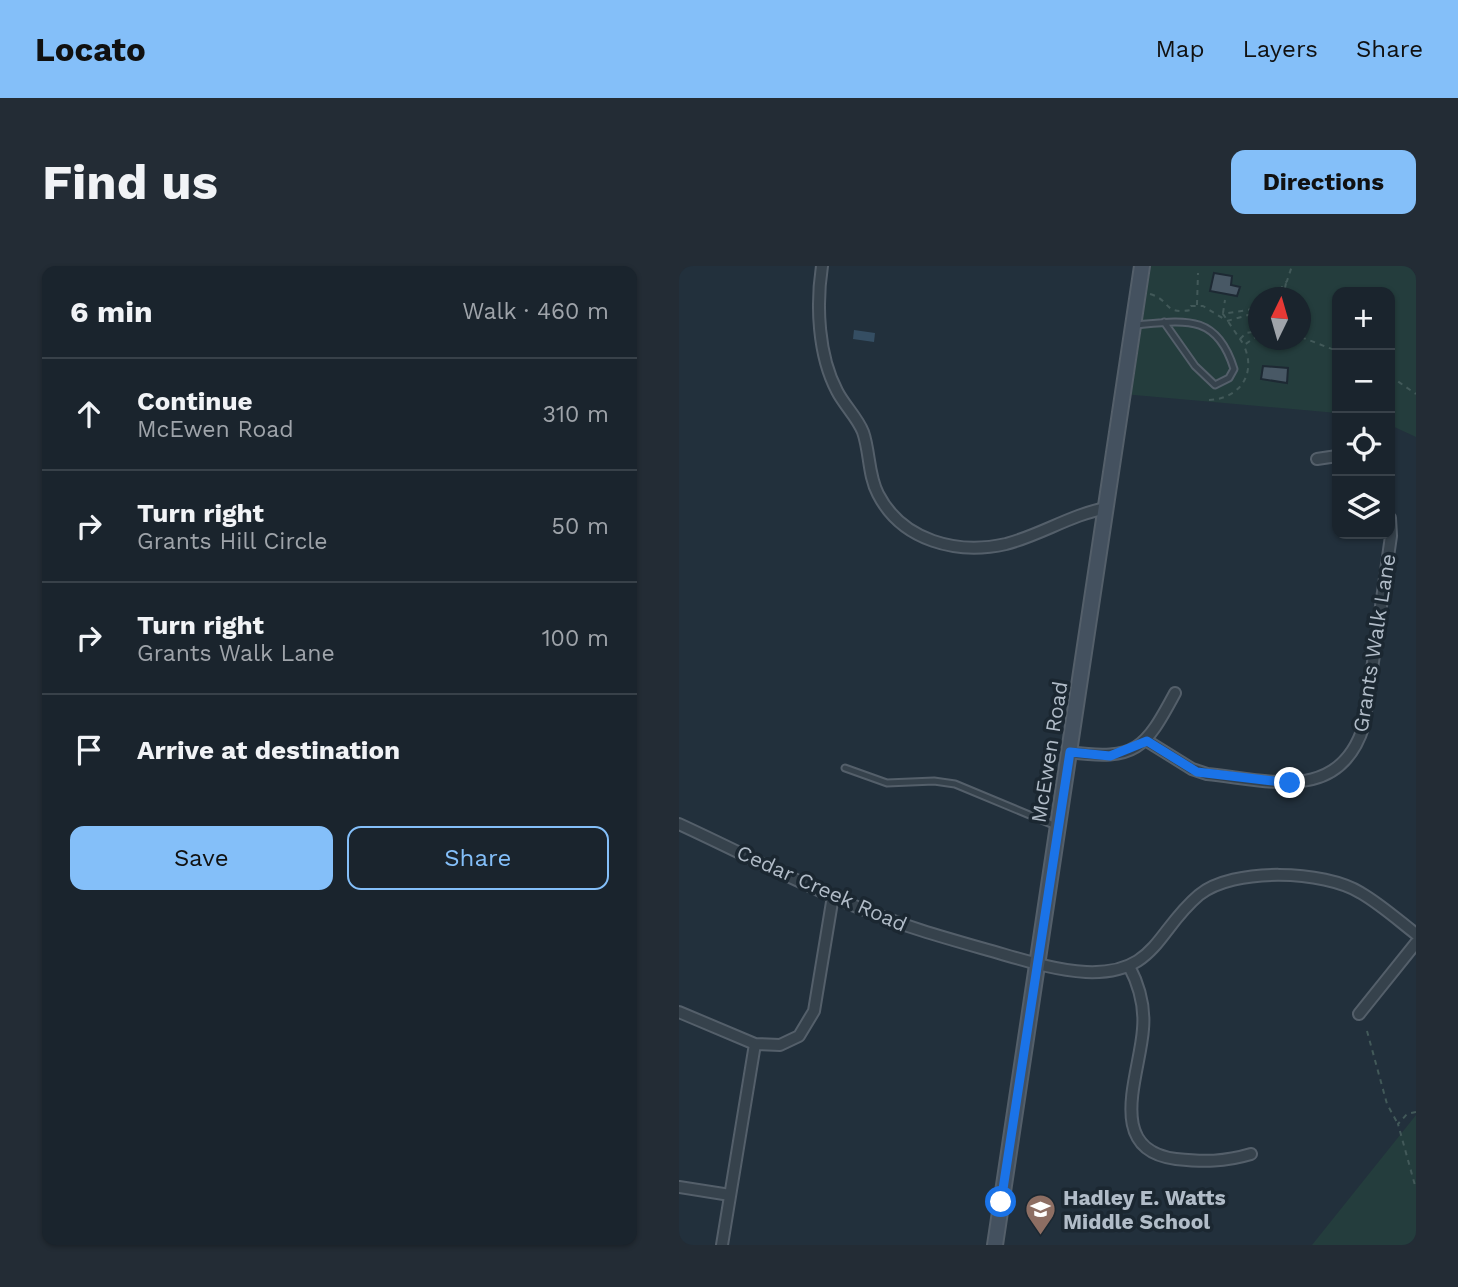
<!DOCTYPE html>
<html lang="en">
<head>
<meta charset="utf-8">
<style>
	body { margin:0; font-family:"Work Sans",sans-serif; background:#232c35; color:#f1f3f6 }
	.controls { position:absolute; right:21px; top:21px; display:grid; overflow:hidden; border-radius:14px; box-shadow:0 2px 5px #0004 }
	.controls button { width:63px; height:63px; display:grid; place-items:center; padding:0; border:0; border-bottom:2px solid #384149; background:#1a242d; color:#f1f3f6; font:35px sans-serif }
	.compass { position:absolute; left:569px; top:21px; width:63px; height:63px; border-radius:50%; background:#1a242d; box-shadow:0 2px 5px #0004; rotate:5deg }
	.stop { position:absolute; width:21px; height:21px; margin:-16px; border:5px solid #1a73e8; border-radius:50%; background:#fff }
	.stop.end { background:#1a73e8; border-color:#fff; box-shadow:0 2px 7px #0008 }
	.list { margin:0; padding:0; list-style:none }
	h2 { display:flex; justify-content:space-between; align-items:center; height:91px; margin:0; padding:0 28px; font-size:30px }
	h2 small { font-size:23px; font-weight:400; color:#9fa4aa }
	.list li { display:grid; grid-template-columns:46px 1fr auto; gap:21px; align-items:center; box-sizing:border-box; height:112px; padding:0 28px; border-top:2px solid #384149 }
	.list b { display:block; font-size:26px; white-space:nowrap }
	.list p { margin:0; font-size:23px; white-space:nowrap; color:#9fa4aa }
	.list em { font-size:23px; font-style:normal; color:#9fa4aa }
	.actions { display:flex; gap:14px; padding:21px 28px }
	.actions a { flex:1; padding:16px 0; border:2px solid #84bff9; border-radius:14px; text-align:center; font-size:24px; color:#84bff9 }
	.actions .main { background:#84bff9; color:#111 }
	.icon { flex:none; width:38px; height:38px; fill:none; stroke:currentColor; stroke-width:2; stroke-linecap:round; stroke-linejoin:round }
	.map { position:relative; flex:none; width:737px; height:979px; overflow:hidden; border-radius:14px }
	header { display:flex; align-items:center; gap:42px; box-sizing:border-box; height:98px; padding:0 35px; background:#84bff9; color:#111 }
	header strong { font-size:33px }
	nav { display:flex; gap:38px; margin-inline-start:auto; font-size:24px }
	.intro { display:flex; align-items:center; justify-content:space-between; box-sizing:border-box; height:168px; padding:0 42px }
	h1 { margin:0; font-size:49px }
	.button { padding:18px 32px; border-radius:14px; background:#84bff9; color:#111; font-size:24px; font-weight:700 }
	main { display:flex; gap:42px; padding:0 42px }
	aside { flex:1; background:#1a242d; border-radius:14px; box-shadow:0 2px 5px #0004 }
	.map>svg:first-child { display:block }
</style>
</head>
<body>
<header>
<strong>Locato</strong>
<nav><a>Map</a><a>Layers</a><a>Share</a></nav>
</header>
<div class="intro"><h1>Find us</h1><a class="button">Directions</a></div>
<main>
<aside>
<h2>6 min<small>Walk · 460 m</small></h2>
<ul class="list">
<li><svg class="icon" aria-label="ahead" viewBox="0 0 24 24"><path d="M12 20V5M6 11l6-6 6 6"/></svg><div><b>Continue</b><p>McEwen Road</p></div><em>310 m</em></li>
<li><svg class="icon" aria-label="right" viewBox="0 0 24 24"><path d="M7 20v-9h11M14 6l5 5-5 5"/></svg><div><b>Turn right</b><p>Grants Hill Circle</p></div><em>50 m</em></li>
<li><svg class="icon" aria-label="right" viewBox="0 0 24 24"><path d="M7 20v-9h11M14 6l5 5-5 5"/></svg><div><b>Turn right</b><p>Grants Walk Lane</p></div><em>100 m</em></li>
<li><svg class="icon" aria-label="arrive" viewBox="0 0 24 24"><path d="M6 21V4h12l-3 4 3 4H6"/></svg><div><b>Arrive at destination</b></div></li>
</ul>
<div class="actions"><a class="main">Save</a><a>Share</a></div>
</aside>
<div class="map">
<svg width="737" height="979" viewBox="0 0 737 979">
	<rect width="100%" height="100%" fill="#22303c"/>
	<path fill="#243d3d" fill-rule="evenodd" d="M463 0H737V171L711 159V26H658V147L444 128ZM580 32H622V74H580Z
		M737 849V979H633Z"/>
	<path fill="#354e63" d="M175 64 196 67 195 76 174 73Z"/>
	<path fill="#485865" stroke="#1d2933" stroke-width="2" d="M535 7 553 10 552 19 561 21 558 30 531 25Z
		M584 100 609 102 608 117 582 113Z"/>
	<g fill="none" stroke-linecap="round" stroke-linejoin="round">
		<defs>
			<path id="lane" d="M457 59C507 54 538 48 555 103L550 112 536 119 516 100 485 56
				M166 502 208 517 255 515 276 518 377 560"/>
			<path id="street" d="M143 0C137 39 139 89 158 125 165 139 178 151 184 166 191 186 189 209 199 228 223 275 278 289 327 278 362 269 393 248 428 242
				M638 193 658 190
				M468 475 513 503 528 508C590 514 661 538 685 459L712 270 711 252
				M391 486C457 495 466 483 496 427
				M0 558C61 586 121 618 183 643 224 660 267 672 309 684 341 693 374 704 407 706 477 709 477 665 520 629 554 601 645 604 682 627 701 638 719 654 737 668
				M450 700C460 719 466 741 464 763 461 809 425 884 497 893 525 896 545 896 572 888
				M0 746 76 778 101 779 120 770 135 745 154 630
				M680 748 737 677
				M0 921 51 929
				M43 979 76 778"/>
			<path id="secondary" d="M316 979 463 0"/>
		</defs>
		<use href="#lane" stroke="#545f6a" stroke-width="9"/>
		<use href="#street" stroke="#545f6a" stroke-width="14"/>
		<use href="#secondary" stroke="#545f6a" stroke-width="18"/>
		<path stroke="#425959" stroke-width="2" stroke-dasharray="5 5" stroke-linecap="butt" d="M471 28C492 34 484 49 512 44V40H524L545 53
			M594 32 608 15 613 0
			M604 32 607 17
			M518 39 519 7
			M574 43 544 48 565 79 580 69
			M544 47 546 34
			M548 55 580 46
			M622 71 658 85
			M561 73 567 67 580 65
			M711 110 737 128
			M530 134C560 133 578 108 565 80
			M688 765 708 838 719 858
			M737 846 728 848 719 858 737 923"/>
		<use href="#lane" stroke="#36424c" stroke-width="5"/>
		<use href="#street" stroke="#36424c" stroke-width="10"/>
		<use href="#secondary" stroke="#44515f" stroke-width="14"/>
	</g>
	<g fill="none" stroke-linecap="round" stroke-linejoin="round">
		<path stroke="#1a73e8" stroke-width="9" d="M322 936 391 486 431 490 468 475 518 506 611 517"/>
	</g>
	<defs>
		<symbol id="school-pin" viewBox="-11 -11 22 30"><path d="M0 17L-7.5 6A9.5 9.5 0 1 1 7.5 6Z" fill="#8d6e63" stroke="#1b2731"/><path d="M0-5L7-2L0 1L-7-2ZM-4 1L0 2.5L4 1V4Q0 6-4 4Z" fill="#fff"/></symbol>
	</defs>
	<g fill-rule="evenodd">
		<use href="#school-pin" x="344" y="926" width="35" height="47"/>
	</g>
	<g text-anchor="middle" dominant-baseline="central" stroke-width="7" stroke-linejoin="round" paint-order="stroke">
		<g font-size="21" fill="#b1bcc8" stroke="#1b2731">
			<text transform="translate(695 377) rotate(-81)">Grants Walk Lane</text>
			<text transform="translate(370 486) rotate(-81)">McEwen Road</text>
			<text transform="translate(143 622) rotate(24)">Cedar Creek Road</text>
		</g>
		<g font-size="21" font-weight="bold" fill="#b1bcc8" stroke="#1b2731" text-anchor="start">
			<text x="384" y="931">Hadley E. Watts<tspan x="384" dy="24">Middle School</tspan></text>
		</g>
	</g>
</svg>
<div class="controls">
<button>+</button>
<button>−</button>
<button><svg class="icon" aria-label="locate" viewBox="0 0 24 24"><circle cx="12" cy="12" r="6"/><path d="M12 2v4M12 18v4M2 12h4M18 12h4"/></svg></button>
<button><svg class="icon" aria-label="layers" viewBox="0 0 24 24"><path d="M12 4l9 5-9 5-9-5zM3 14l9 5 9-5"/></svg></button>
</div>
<svg class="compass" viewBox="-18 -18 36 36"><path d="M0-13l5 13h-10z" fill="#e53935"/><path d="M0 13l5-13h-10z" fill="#9fa4aa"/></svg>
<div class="stop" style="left:322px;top:936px"></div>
<div class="stop end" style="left:611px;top:517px"></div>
</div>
</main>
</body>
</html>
